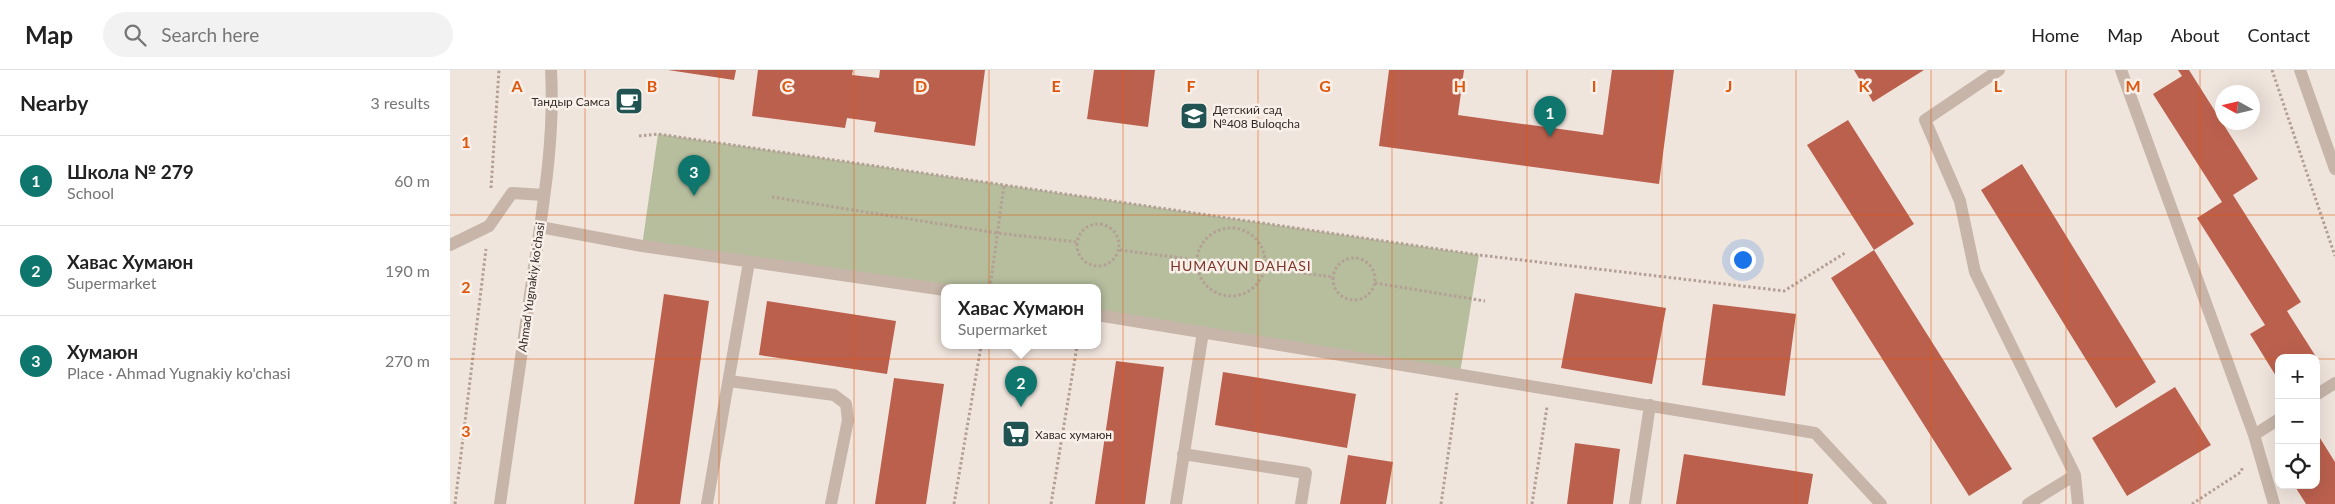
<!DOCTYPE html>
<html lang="en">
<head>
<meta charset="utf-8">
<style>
	body { margin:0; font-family:Lato,sans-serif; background:#f2f2f2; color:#222 }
	.controls { position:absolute; right:15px; bottom:15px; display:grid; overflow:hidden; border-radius:10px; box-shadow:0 5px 20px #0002 }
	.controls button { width:45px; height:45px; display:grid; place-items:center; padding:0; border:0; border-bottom:1px solid #e0e0e0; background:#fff; color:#222; font:25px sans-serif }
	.compass { position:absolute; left:1765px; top:15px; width:45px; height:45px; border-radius:50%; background:#fff; box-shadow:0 5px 20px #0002; rotate:278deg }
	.you { position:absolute; left:1292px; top:189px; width:18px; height:18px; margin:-12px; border:4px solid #fff; border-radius:50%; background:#1a73e8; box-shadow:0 0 0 8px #1a73e833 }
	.badge { display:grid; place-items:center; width:32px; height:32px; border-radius:50%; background:#0f766e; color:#fff; font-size:16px; font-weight:700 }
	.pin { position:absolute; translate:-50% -41px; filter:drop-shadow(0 1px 2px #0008) }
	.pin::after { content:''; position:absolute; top:26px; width:18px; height:15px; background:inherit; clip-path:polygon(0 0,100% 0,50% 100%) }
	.popup { position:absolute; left:491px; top:214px; width:160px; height:65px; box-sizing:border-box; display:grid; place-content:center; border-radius:10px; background:#fff; filter:drop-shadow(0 1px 4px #0005); font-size:16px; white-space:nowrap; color:#767676 }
	.popup b { font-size:19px; color:#222 }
	.popup::after { content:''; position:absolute; left:50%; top:100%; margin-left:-10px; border:10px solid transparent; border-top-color:#fff }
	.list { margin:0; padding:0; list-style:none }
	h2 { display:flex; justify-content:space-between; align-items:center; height:65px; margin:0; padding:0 20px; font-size:21px }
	h2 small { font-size:16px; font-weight:400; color:#767676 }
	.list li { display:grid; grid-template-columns:32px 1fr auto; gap:15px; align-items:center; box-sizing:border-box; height:90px; padding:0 20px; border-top:1px solid #e0e0e0 }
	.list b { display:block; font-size:19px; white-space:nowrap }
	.list p { margin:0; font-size:16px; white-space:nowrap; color:#767676 }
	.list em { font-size:16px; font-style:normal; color:#767676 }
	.icon { flex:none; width:28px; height:28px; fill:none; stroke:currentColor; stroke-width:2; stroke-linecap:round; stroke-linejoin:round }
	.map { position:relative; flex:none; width:1885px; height:434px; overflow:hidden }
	header { display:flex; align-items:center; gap:30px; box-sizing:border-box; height:70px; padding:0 25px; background:#fff; border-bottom:1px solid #e0e0e0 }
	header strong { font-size:24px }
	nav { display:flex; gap:28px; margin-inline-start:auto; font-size:18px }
	.search { width:350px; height:45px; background:#f2f2f2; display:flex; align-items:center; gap:12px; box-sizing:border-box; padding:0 18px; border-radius:28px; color:#767676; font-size:19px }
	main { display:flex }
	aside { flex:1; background:#fff }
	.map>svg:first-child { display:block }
</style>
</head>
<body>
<header>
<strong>Map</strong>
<div class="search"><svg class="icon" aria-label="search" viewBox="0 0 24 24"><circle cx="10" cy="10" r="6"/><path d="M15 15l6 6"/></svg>Search here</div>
<nav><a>Home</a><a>Map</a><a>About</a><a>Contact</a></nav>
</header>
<main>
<aside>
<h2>Nearby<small>3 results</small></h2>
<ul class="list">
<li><span class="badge">1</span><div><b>Школа № 279</b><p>School</p></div><em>60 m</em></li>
<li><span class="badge">2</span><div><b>Хавас Хумаюн</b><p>Supermarket</p></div><em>190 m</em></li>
<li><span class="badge">3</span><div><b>Хумаюн</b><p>Place · Ahmad Yugnakiy ko'chasi</p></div><em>270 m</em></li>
</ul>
</aside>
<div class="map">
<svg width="1885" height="434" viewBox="0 0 1885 434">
	<rect width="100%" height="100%" fill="#f0e5dd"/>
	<path fill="#b6be9e" d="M208 64 1029 185 1010 303 647 245V218H495L192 176Z"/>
	<path fill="#bc604e" d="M218 0H286L284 10Z
		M308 0H403L402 5 429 8 430 0H535L525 76 424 62 426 52 397 48 395 58 302 46Z
		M644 0H705L698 57 637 49Z
		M939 0H1014L1008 45 1153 65 1162 0H1224L1209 114 929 76Z
		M1404 0H1474L1423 32Z
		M1728 0H1739L1808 109 1783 125 1851 232 1837 241 1870 293 1866 295V288H1829V311L1800 264 1815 255 1747 148 1772 132 1703 24 1732 6Z
		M1398 50 1464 154 1424 180 1357 75Z
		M1572 94 1706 312 1666 338 1531 120Z
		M1424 180 1562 399 1519 426 1381 208Z
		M1125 223 1216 238 1202 314 1111 298Z
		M214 224 259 231 230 434H184Z
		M317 231 446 251 437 304 309 285Z
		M1263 234 1346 244 1335 326 1252 315Z
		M666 291 714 297 695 434H645Z
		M773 302 906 324 897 378 765 355Z
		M444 308 494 314 476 434H425Z
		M1725 317 1761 375 1677 426 1642 368Z
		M1868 365 1885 392V434H1856L1844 415H1866Z
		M1125 373 1170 379 1163 434H1117Z
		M1234 384 1363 404 1358 434H1226Z
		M898 385 943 392 936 434H890Z"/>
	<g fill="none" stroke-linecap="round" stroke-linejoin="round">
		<path stroke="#b39f94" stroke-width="3" stroke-dasharray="2.5 2.5" stroke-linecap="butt" d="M1822 0 1885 186
			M189 66 208 64 1029 185 1334 221 1395 183
			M41 118 49 0
			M322 127 547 163 627 172
			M627 175a21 21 0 1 1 42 0a21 21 0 1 1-42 0Z
			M747 192a34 34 0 1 1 68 0a34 34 0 1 1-68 0Z
			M670 180 747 190
			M883 209a21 21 0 1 1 42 0a21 21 0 1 1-42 0Z
			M814 198 883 207
			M925 213 1035 231
			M540 218 554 115
			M5 434 36 179
			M504 434 531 276
			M601 434 627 276
			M991 434 1007 323
			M1082 434 1097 337
			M1742 434 1791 402 1793 396"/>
		<path stroke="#c7b5a9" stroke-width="12" d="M1549 0 1475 50 1510 131 1525 202 1625 405 1628 434
			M1671 0 1804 365 1824 434
			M90 157 192 176 495 220
			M0 175 39 156 62 123 94 125
			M647 245 1365 363 1431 434
			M279 311 384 325 396 334 398 350 381 434
			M1866 325 1885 313
			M1804 365 1829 349
			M733 384 856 403 851 434
			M257 434 299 192
			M726 434 753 262
			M1185 434 1200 335
			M1578 434 1625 405"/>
		<path stroke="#c7b5a9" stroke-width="12" d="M1850 0 1885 99"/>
		<path stroke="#c7b5a9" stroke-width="12" d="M50 434C61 357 72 281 83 204 93 137 105 68 101 0"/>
	</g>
	<path fill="none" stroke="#df570d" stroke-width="1" stroke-opacity="0.55" d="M135 0V434M269 0V434M404 0V434M539 0V434M673 0V434M808 0V434M942 0V434M1077 0V434M1212 0V434M1346 0V434M1481 0V434M1616 0V434M1750 0V434M0 145H1885M0 289H1829M1866 289H1885"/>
	<defs>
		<symbol id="cafe-square" viewBox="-11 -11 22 22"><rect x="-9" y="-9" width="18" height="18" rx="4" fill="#215353" stroke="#f8f0e9"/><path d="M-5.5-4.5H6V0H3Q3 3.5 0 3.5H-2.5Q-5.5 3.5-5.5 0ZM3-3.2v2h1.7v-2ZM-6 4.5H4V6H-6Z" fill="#fff"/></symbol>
		<symbol id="school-square" viewBox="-11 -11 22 22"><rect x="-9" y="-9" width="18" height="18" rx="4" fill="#215353" stroke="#f8f0e9"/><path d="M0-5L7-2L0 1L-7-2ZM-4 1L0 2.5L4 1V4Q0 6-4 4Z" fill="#fff"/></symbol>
		<symbol id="supermarket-square" viewBox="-11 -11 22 22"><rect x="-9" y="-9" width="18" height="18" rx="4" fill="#215353" stroke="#f8f0e9"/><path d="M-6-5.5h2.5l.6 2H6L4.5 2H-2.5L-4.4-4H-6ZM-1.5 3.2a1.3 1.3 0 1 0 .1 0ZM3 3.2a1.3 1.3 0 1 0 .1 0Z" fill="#fff"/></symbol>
	</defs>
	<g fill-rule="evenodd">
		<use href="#cafe-square" x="163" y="15" width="32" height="32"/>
		<use href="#school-square" x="728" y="30" width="32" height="32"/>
		<use href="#supermarket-square" x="550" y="348" width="32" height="32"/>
	</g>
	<g text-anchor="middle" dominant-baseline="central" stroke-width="5" stroke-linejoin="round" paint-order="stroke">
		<g font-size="12" fill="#352b29" stroke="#f8f0e9" text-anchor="start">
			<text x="160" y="31" text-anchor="end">Тандыр Самса</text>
			<text x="763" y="39">Детский сад<tspan x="763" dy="14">№408 Buloqcha</tspan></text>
			<text x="585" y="364">Хавас хумаюн</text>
		</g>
		<g font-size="12" fill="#352b29" stroke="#f8f0e9">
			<text transform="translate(81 217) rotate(-82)">Ahmad Yugnakiy ko'chasi</text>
		</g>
		<g font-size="14" letter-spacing="1" fill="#7e3528" stroke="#f8f0e9">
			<text x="791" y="195">HUMAYUN DAHASI</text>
		</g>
	</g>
	<g font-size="16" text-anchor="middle" font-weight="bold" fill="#df570d" stroke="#f8f0e9" stroke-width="5" stroke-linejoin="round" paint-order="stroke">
		<text x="67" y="22">A</text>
		<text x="202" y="22">B</text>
		<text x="337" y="22">C</text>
		<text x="471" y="22">D</text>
		<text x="606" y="22">E</text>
		<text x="741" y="22">F</text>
		<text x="875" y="22">G</text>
		<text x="1010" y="22">H</text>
		<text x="1144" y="22">I</text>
		<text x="1279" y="22">J</text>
		<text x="1414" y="22">K</text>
		<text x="1548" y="22">L</text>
		<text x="1683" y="22">M</text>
		<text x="16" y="78">1</text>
		<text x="16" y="223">2</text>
		<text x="16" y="367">3</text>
	</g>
</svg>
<div class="controls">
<button>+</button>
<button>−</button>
<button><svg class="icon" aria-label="locate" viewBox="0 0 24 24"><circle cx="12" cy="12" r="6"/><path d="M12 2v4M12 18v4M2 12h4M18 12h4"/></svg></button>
</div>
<svg class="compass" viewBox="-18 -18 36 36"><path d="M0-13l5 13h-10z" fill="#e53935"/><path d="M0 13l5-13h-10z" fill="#767676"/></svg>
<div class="you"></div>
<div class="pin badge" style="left:1100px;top:67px">1</div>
<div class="pin badge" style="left:571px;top:337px">2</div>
<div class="popup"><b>Хавас Хумаюн</b>Supermarket</div>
<div class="pin badge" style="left:244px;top:126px">3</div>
</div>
</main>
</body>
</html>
